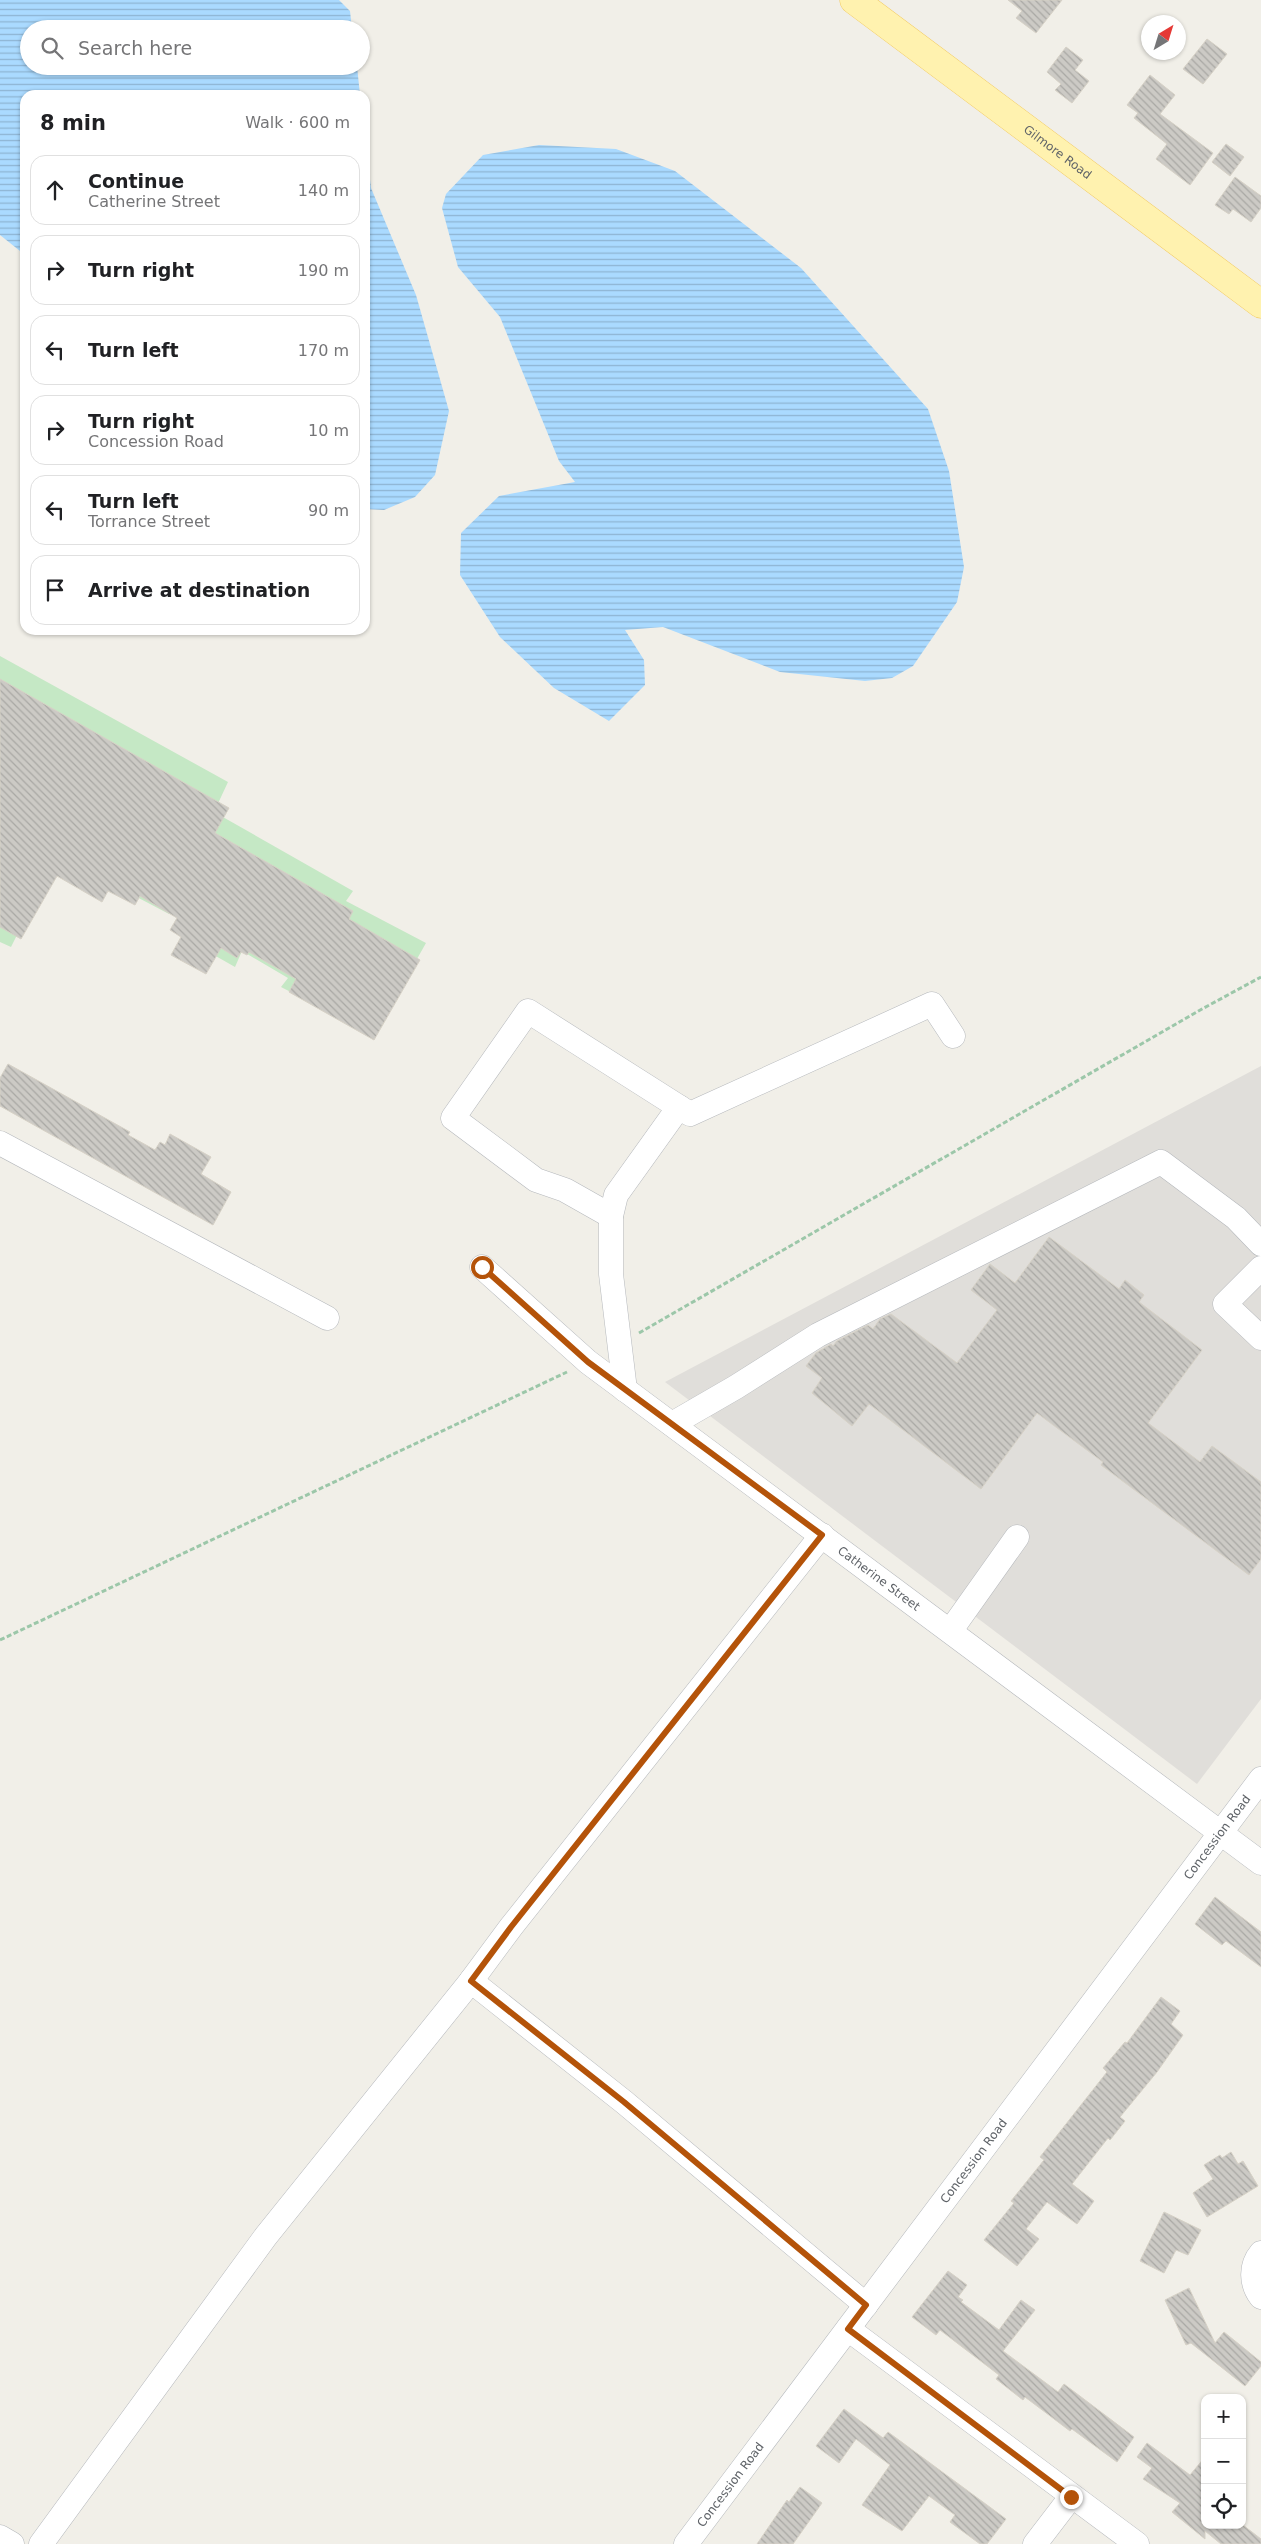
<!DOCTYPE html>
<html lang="en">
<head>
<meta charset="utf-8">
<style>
	body { margin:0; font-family:"DejaVu Sans",sans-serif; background:#f2f2f2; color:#202124 }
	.controls { position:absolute; right:15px; bottom:15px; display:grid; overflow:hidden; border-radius:10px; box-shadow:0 1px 4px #0004 }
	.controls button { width:45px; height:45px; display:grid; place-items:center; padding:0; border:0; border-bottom:1px solid #e0e0e0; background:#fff; color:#202124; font:25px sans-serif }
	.compass { position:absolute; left:1141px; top:15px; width:45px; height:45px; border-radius:50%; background:#fff; box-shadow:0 1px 4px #0004; rotate:38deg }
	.stop { position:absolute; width:15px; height:15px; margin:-11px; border:4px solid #b45309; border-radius:50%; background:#fff }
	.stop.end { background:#b45309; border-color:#fff; box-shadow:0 1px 5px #0008 }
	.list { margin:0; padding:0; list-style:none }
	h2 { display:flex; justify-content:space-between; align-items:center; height:65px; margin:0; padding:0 20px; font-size:21px }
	h2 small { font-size:16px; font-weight:400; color:#757577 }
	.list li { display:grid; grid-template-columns:32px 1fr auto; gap:15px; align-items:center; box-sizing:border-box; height:70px; margin:0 10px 10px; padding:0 10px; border:1px solid #e0e0e0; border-radius:15px }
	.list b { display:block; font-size:19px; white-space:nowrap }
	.list p { margin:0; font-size:16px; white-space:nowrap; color:#757577 }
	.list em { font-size:16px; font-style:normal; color:#757577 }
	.icon { flex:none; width:28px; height:28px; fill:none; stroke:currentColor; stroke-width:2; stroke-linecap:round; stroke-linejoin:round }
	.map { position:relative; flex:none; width:1261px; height:2544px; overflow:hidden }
	.search { position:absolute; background:#fff; box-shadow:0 1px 4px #0004; left:20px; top:20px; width:350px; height:55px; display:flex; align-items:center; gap:12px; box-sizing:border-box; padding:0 18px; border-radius:28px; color:#757577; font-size:19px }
	.panel { position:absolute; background:#fff; box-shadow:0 1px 4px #0004; left:20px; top:90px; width:350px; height:545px; border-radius:15px }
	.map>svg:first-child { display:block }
</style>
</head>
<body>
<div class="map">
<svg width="1261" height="2544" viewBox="0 0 1261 2544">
	<defs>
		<pattern id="water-rules" width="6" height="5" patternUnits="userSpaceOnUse" patternTransform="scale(1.25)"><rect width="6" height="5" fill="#aadaff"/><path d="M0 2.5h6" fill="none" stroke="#8eb4d2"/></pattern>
		<pattern id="building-back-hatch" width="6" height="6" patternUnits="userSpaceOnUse" patternTransform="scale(1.25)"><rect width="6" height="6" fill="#cccac5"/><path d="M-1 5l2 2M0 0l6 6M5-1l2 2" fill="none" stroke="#a9a8a4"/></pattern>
	</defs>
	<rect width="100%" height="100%" fill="#f1efe8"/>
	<path fill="#e0deda" d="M1261 1066V1699L1197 1784 665 1382Z"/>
	<path fill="#c5e8c5" d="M0 656 228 782 214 812 353 891 346 901 426 943 374 1035 281 987 288 978 242 951 235 967 177 934 178 892 169 914 57 855 11 947 0 942Z"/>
	<path fill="url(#water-rules)" d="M0 0H339L350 11 352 29H29V66H357L360 95H25V255L0 235Z
		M365 136 371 188 416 295 449 411 435 475 415 497 384 510 365 509Z
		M539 145 616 149 675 171 801 268 928 409 949 471 964 567 957 602 913 666 892 678 865 681 780 672 663 627 625 630 644 660 645 685 609 721 554 688 500 637 460 575 461 533 499 496 575 482 559 461 500 317 458 267 442 208 446 194 483 155Z"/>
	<path fill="url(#building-back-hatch)" stroke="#d6d1c6" d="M1008 0H1062L1036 33 1016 18 1022 11Z
		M1207 39 1227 54 1203 84 1183 69Z
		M1066 47 1083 60 1075 70 1089 81 1072 103 1055 90 1061 84 1047 72Z
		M1150 75 1175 95 1160 114 1213 153 1190 185 1156 159 1167 144 1134 118 1138 113 1127 105Z
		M1226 144 1244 157 1230 176 1212 162Z
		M1235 177 1261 196V208L1251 222 1233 209 1229 214 1215 205Z
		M0 679 229 808 215 833 353 911 349 919 420 960 374 1040 289 992 296 979 249 952 247 955 241 952 237 958 221 948 206 974 171 955 181 937 170 930 177 918 140 896 135 905 108 891 102 902 57 876 21 939 0 927Z
		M8 1064 130 1132 128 1135 155 1150 160 1142 165 1145 170 1134 211 1157 201 1174 231 1192 213 1225 0 1106V1078Z
		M1049 1237 1119 1289 1125 1280 1144 1295 1139 1302 1202 1350 1148 1423 1200 1462 1212 1446 1261 1482V1559L1249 1575 1101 1465 1103 1462 1037 1413 981 1489 869 1404 852 1426 812 1393 822 1378 806 1366 816 1353 831 1344 833 1346 837 1341 868 1325 873 1329 880 1319 891 1314 957 1363 997 1310 971 1290 990 1264 1015 1283Z
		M1215 1897 1261 1932V1967L1226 1941 1222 1945 1195 1924Z
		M1161 1997 1180 2011 1171 2024 1183 2035 1157 2072 1120 2117 1125 2121 1110 2140 1108 2138 1072 2184 1094 2201 1077 2224 1047 2202 1026 2229 1039 2239 1017 2266 984 2240 1014 2203 1011 2201 1044 2160 1040 2157 1107 2072 1103 2068 1125 2042 1127 2043Z
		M1231 2152 1238 2164 1243 2161 1258 2186 1207 2217 1193 2193 1213 2179 1204 2165 1220 2155 1222 2158Z
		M1164 2212 1201 2230 1188 2255 1176 2250 1164 2273 1140 2261Z
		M948 2271 967 2285 958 2297 963 2300 961 2302 999 2330 1021 2300 1035 2310 1003 2351 1058 2392 1064 2384 1134 2437 1117 2462 1072 2429 1070 2431 1025 2397 1023 2400 996 2379 999 2375 940 2330 936 2335 912 2317Z
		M1189 2288 1215 2343 1224 2332 1261 2362V2366L1245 2386 1191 2343 1186 2345 1165 2300Z
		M844 2409 883 2438 888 2432 1006 2519 987 2544H980L950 2522 955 2515 929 2496 902 2531 862 2505 890 2465 856 2439 839 2463 816 2446Z
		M1147 2443 1190 2475 1205 2457V2525H1243L1261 2539V2544H1221L1205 2531V2539L1172 2512 1180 2503 1143 2479 1152 2468 1137 2457Z
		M800 2487 822 2503 793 2544H757L787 2500 789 2502Z"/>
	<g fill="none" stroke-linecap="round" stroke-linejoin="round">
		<defs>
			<g id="minor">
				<path d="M0 1143 327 1318"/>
				<path d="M611 1216 565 1190 536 1180 453 1118 528 1011 690 1114 932 1004 953 1036"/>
				<path id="s1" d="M482 1267 588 1362 1261 1863"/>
				<path d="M1261 1268 1225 1304 1261 1338"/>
				<path d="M625 1390 611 1274V1216L616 1195 679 1107"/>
				<path d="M672 1424 736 1387 818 1335 1161 1162 1236 1218 1261 1244"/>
				<path d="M951 1630 1017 1537"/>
				<path d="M471 1981 624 2102 866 2305"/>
				<path d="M1261 2253C1250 2266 1251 2284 1261 2297"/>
				<path d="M848 2329 1137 2544"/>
				<path d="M0 2537 12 2544"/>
				<path d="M41 2544 266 2236 471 1981 511 1927 822 1535"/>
				<path id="s2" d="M686 2544 1261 1779"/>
				<path d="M1035 2544 1071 2497"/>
			</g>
			<g id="major">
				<path id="s3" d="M854 0 1261 304"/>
			</g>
		</defs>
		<use href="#minor" stroke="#b5b8bc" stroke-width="25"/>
		<use href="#major" stroke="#f2c960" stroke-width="29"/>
		<path stroke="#9cc7a9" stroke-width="3" stroke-dasharray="5 2.5" stroke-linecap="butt" d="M639 1333 1202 1009 1261 977
			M0 1640 567 1372"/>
		<use href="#minor" stroke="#fff" stroke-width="24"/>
		<use href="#major" stroke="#fff2af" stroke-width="28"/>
	</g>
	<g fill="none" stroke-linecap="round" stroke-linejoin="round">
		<path stroke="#b45309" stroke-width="6" d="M482 1267 588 1362 822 1535 511 1927 471 1981 624 2102 866 2305 848 2329 1071 2497"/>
	</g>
	<g text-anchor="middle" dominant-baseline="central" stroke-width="4.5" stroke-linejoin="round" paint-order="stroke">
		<g font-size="12" fill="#5f6368" stroke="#fff">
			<text stroke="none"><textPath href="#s3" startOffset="254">Gilmore Road</textPath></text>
			<text stroke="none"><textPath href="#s1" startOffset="505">Catherine Street</textPath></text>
			<text stroke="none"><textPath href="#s2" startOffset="884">Concession Road</textPath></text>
			<text stroke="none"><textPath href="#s2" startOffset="479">Concession Road</textPath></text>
			<text stroke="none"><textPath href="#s2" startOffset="74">Concession Road</textPath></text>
		</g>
	</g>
</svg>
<div class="controls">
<button>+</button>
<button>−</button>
<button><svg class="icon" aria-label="locate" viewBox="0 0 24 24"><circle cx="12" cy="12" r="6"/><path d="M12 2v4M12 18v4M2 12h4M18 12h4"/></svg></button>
</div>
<svg class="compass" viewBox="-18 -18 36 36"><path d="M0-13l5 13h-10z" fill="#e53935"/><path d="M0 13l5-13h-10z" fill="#757577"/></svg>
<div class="stop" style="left:482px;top:1267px"></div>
<div class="stop end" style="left:1071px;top:2497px"></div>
<div class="search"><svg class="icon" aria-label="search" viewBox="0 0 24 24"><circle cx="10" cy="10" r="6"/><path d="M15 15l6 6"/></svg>Search here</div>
<section class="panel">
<h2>8 min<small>Walk · 600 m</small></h2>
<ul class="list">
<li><svg class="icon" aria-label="ahead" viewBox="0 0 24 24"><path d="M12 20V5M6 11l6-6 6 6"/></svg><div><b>Continue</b><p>Catherine Street</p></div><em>140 m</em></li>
<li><svg class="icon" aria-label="right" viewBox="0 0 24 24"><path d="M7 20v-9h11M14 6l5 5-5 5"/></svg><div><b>Turn right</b></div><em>190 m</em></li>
<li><svg class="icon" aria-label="left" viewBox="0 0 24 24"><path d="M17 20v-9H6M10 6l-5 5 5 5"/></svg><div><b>Turn left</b></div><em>170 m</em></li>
<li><svg class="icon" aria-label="right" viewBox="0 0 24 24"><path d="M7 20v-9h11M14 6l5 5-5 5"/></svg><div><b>Turn right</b><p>Concession Road</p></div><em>10 m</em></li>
<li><svg class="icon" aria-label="left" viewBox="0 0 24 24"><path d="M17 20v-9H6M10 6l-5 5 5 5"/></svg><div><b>Turn left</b><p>Torrance Street</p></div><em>90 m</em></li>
<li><svg class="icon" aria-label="arrive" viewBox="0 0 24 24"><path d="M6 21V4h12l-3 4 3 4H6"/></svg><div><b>Arrive at destination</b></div></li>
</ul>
</section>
</div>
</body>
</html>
